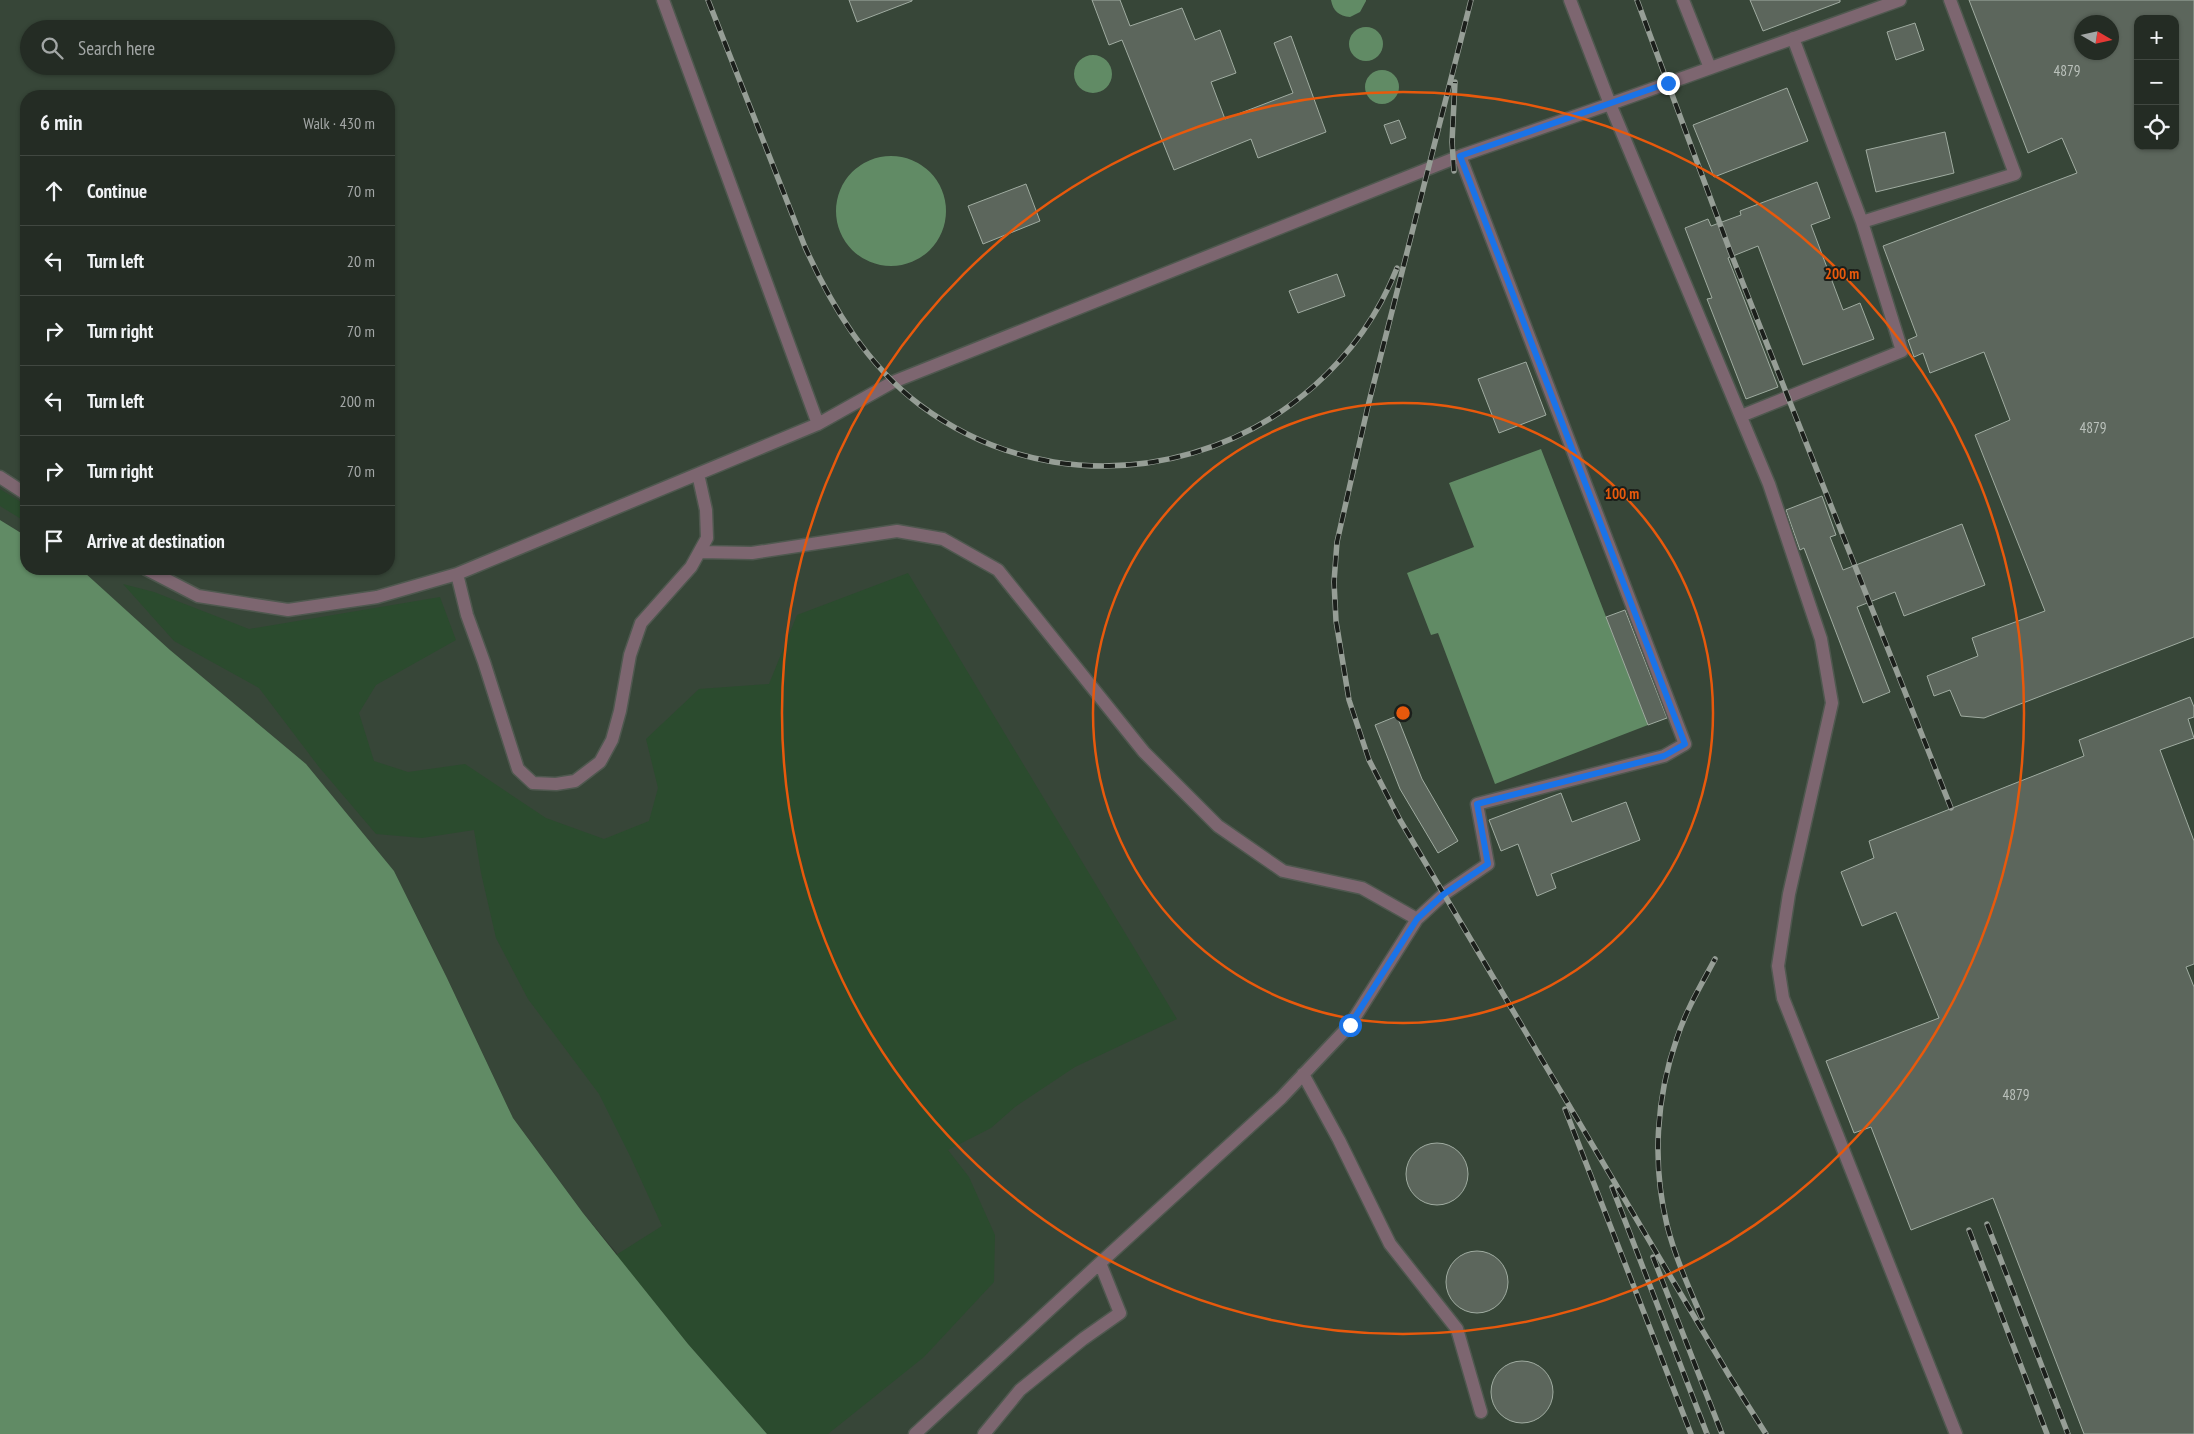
<!DOCTYPE html>
<html lang="en">
<head>
<meta charset="utf-8">
<style>
	body { margin:0; font-family:"PT Sans Narrow",sans-serif; background:#2c342c; color:#f1f3f6 }
	.controls { position:absolute; right:15px; top:15px; display:grid; overflow:hidden; border-radius:10px; box-shadow:0 1px 4px #0004 }
	.controls button { width:45px; height:45px; display:grid; place-items:center; padding:0; border:0; border-bottom:1px solid #414841; background:#242c24; color:#f1f3f6; font:25px sans-serif }
	.compass { position:absolute; left:2074px; top:15px; width:45px; height:45px; border-radius:50%; background:#242c24; box-shadow:0 1px 4px #0004; rotate:99deg }
	.stop { position:absolute; width:15px; height:15px; margin:-11px; border:4px solid #1a73e8; border-radius:50%; background:#fff }
	.stop.end { background:#1a73e8; border-color:#fff; box-shadow:0 1px 5px #0008 }
	.list { margin:0; padding:0; list-style:none }
	h2 { display:flex; justify-content:space-between; align-items:center; height:65px; margin:0; padding:0 20px; font-size:21px }
	h2 small { font-size:16px; font-weight:400; color:#a3a7a6 }
	.list li { display:grid; grid-template-columns:32px 1fr auto; gap:15px; align-items:center; box-sizing:border-box; height:70px; padding:0 20px; border-top:1px solid #414841 }
	.list b { display:block; font-size:19px; white-space:nowrap }
	.list em { font-size:16px; font-style:normal; color:#a3a7a6 }
	.icon { flex:none; width:28px; height:28px; fill:none; stroke:currentColor; stroke-width:2; stroke-linecap:round; stroke-linejoin:round }
	.map { position:relative; flex:none; width:2194px; height:1434px; overflow:hidden }
	.search { position:absolute; background:#242c24; box-shadow:0 1px 4px #0004; left:20px; top:20px; width:375px; height:55px; display:flex; align-items:center; gap:12px; box-sizing:border-box; padding:0 18px; border-radius:28px; color:#a3a7a6; font-size:19px }
	.panel { position:absolute; background:#242c24; box-shadow:0 1px 4px #0004; left:20px; top:90px; width:375px; height:485px; border-radius:20px }
	.map>svg:first-child { display:block }
</style>
</head>
<body>
<div class="map">
<svg width="2194" height="1434" viewBox="0 0 2194 1434">
	<rect width="100%" height="100%" fill="#303a30"/>
	<path fill="#374638" fill-rule="evenodd" d="M0 0H2194V1434H768L583 1213 513 1118 447 978 394 871 170 650 80 569H389V96H26V536L0 520ZM2138 19H2175V146H2138ZM2082 22H2112V52H2082ZM29 29H386V66H29Z"/>
	<path fill="#2b4b2e" d="M0 489 26 505V522L0 506Z
		M908 573 1177 1019 1075 1067 1015 1107 991 1128 948 1150 969 1177 995 1235 994 1282 924 1357 828 1434H767L688 1344 616 1255 662 1226 631 1158 599 1094 528 999 496 938 481 873 474 830 422 838 376 834 319 767 259 688 174 641 123 584 154 592 249 629 440 597 456 640 376 685 359 713 374 761 408 772 465 764 546 818 604 839 649 821 658 788 646 739 699 689 769 684 797 615Z"/>
	<path fill="#618b65" d="M1331 0H1366V1L1360 12 1350 17C1339 16 1333 11 1331 0Z
		M1349 44a17 17 0 1 1 34 0a17 17 0 1 1-34 0Z
		M1074 74a19 19 0 1 1 38 0a19 19 0 1 1-38 0Z
		M1365 87a17 17 0 1 1 34 0a17 17 0 1 1-34 0Z
		M836 211a55 55 0 1 1 110 0a55 55 0 1 1-110 0Z
		M1541 449 1648 725 1495 784 1438 633 1431 635 1407 573 1474 547 1449 483Z
		M0 520 26 536V569H80L84 572 170 650 306 764 394 871 447 978 513 1118 583 1213 688 1344 767 1434H0Z"/>
	<path fill="#5c665c" stroke="#a0aca1" fill-rule="evenodd" d="M849 0H912V1L857 22Z
		M1092 0H1120L1130 26 1182 8 1195 40 1220 30 1236 73 1211 82 1225 119 1293 93 1274 43 1291 36 1326 132 1258 158 1251 139 1174 170 1122 40 1109 45Z
		M1750 0H1840V2L1763 31Z
		M1969 0H2194V637L1984 718 1961 716 1950 690 1934 696 1927 676 1978 656 1972 638 2045 611 1975 435 2010 420 1984 352 1930 373 1923 353 1914 357 1908 340 1917 336 1883 246 2077 173 2062 138 2028 153ZM2138 19H2175V146H2138ZM2082 22H2112V52H2082Z
		M1915 23 1924 50 1896 60 1887 32Z
		M1787 88 1808 141 1714 177 1693 125Z
		M1399 120 1406 138 1391 144 1384 125Z
		M1945 132 1954 173 1876 192 1866 150Z
		M1817 182 1830 218 1811 225 1843 310 1860 303 1874 339 1803 365 1758 246 1728 258 1778 387 1746 399 1707 299 1712 298 1685 228 1708 219 1711 226 1741 215 1740 211Z
		M1026 184 1040 221 983 244 968 206Z
		M1337 274 1345 296 1298 313 1289 291Z
		M1526 362 1546 415 1499 433 1478 379Z
		M1822 496 1836 535 1830 537 1843 570 1962 524 1985 585 1904 616 1895 592 1857 607 1890 692 1863 703 1804 548 1800 550 1786 510Z
		M1625 610 1667 718 1648 725 1606 617Z
		M2190 697 2194 707V717L2188 719 2194 738 2160 750 2194 841V964L2186 967 2194 987V1434H2084L1993 1198 1911 1230 1871 1127 1854 1133 1826 1061 1939 1018 1896 912 1862 926 1841 872 1874 858 1869 841 2084 756 2079 740Z
		M1397 716 1422 779 1458 841 1438 853 1400 789 1375 725Z
		M1561 793 1572 822 1626 802 1640 840 1551 874 1556 888 1537 896 1518 844 1501 851 1489 820Z
		M1406 1174a31 31 0 1 1 62 0a31 31 0 1 1-62 0Z
		M1446 1282a31 31 0 1 1 62 0a31 31 0 1 1-62 0Z
		M1491 1392a31 31 0 1 1 62 0a31 31 0 1 1-62 0Z"/>
	<g fill="none" stroke-linecap="round" stroke-linejoin="round">
		<defs>
			<path id="lane" d="M663 0 818 424
				M1683 0 1710 68
				M1900 0 1610 104 1769 484 1821 639 1832 703 1789 894 1778 966 1783 998 1956 1434
				M1862 222 2015 174 1950 0
				M1741 416 1902 351 1862 222 1793 38
				M0 477 26 494
				M700 552 752 553 897 531 943 539 998 570 1144 752 1218 826 1283 871 1362 888 1417 919
				M146 569 198 596 288 610 377 597 457 574 818 424 893 382 1460 156 1610 104 1570 0
				M457 574 467 615 484 662 518 769 533 783 556 784 575 781 600 762 612 740 620 711 630 655 641 623 691 567 707 538 706 510 698 474
				M1303 1074 1339 1140 1390 1244 1457 1329 1481 1412
				M915 1434 1100 1263
				M984 1434 1020 1390 1083 1339 1120 1313 1100 1263 1281 1098 1350 1025 1417 919 1444 894 1488 864 1477 804 1664 756 1685 744 1460 156"/>
		</defs>
		<use href="#lane" stroke="#4f584f" stroke-width="15"/>
		<use href="#lane" stroke="#7d6670" stroke-width="12"/>
		<defs>
			<path id="rail" d="M708 0 805 247C832 307 867 365 920 405 1085 528 1322 456 1397 268
				M1471 0 1368 406 1337 542 1334 582 1336 621 1349 700 1369 760 1400 820 1730 1377 1766 1434
				M1637 0 1730 251 1951 808
				M1454 171 1452 142 1455 82
				M1565 1109 1691 1434
				M1612 1187 1707 1434
				M1987 1224 2068 1434
				M1969 1230 2047 1434
				M1653 1257 1722 1434
				M1702 1318C1689 1288 1675 1257 1667 1225 1652 1164 1656 1097 1677 1038 1686 1010 1701 985 1715 959"/>
		</defs>
		<use href="#rail" stroke="#969e96" stroke-width="5.5"/>
		<use href="#rail" stroke="#1b1f1b" stroke-width="4" stroke-dasharray="11" stroke-linecap="butt"/>
	</g>
	<g fill="none" stroke-linecap="round" stroke-linejoin="round">
		<path stroke="#1a73e8" stroke-width="6" d="M1350 1025 1417 919 1444 894 1488 864 1477 804 1664 756 1685 744 1460 156 1668 83"/>
	</g>
	<g fill="none" stroke="#e8590c" stroke-width="2.5">
		<circle cx="1403" cy="713" r="310"/>
		<circle cx="1403" cy="713" r="621"/>
	</g>
	<g text-anchor="middle" dominant-baseline="central" stroke-width="4" stroke-linejoin="round" paint-order="stroke">
		<g font-size="15" fill="#bbc2bc">
			<text x="2067" y="70">4879</text>
			<text x="2093" y="427">4879</text>
			<text x="2016" y="1094">4879</text>
		</g>
	</g>
	<circle cx="1403" cy="713" r="8" fill="#e8590c" stroke="#1b1f1b" stroke-width="2.5"/>
	<g font-size="15" text-anchor="middle" font-weight="bold" fill="#e8590c" stroke="#1b1f1b" stroke-width="4" stroke-linejoin="round" paint-order="stroke">
		<text x="1842" y="279">200 m</text>
		<text x="1622" y="499">100 m</text>
	</g>
</svg>
<div class="controls">
<button>+</button>
<button>−</button>
<button><svg class="icon" aria-label="locate" viewBox="0 0 24 24"><circle cx="12" cy="12" r="6"/><path d="M12 2v4M12 18v4M2 12h4M18 12h4"/></svg></button>
</div>
<svg class="compass" viewBox="-18 -18 36 36"><path d="M0-13l5 13h-10z" fill="#e53935"/><path d="M0 13l5-13h-10z" fill="#a3a7a6"/></svg>
<div class="stop" style="left:1350px;top:1025px"></div>
<div class="stop end" style="left:1668px;top:83px"></div>
<div class="search"><svg class="icon" aria-label="search" viewBox="0 0 24 24"><circle cx="10" cy="10" r="6"/><path d="M15 15l6 6"/></svg>Search here</div>
<section class="panel">
<h2>6 min<small>Walk · 430 m</small></h2>
<ul class="list">
<li><svg class="icon" aria-label="ahead" viewBox="0 0 24 24"><path d="M12 20V5M6 11l6-6 6 6"/></svg><div><b>Continue</b></div><em>70 m</em></li>
<li><svg class="icon" aria-label="left" viewBox="0 0 24 24"><path d="M17 20v-9H6M10 6l-5 5 5 5"/></svg><div><b>Turn left</b></div><em>20 m</em></li>
<li><svg class="icon" aria-label="right" viewBox="0 0 24 24"><path d="M7 20v-9h11M14 6l5 5-5 5"/></svg><div><b>Turn right</b></div><em>70 m</em></li>
<li><svg class="icon" aria-label="left" viewBox="0 0 24 24"><path d="M17 20v-9H6M10 6l-5 5 5 5"/></svg><div><b>Turn left</b></div><em>200 m</em></li>
<li><svg class="icon" aria-label="right" viewBox="0 0 24 24"><path d="M7 20v-9h11M14 6l5 5-5 5"/></svg><div><b>Turn right</b></div><em>70 m</em></li>
<li><svg class="icon" aria-label="arrive" viewBox="0 0 24 24"><path d="M6 21V4h12l-3 4 3 4H6"/></svg><div><b>Arrive at destination</b></div></li>
</ul>
</section>
</div>
</body>
</html>
